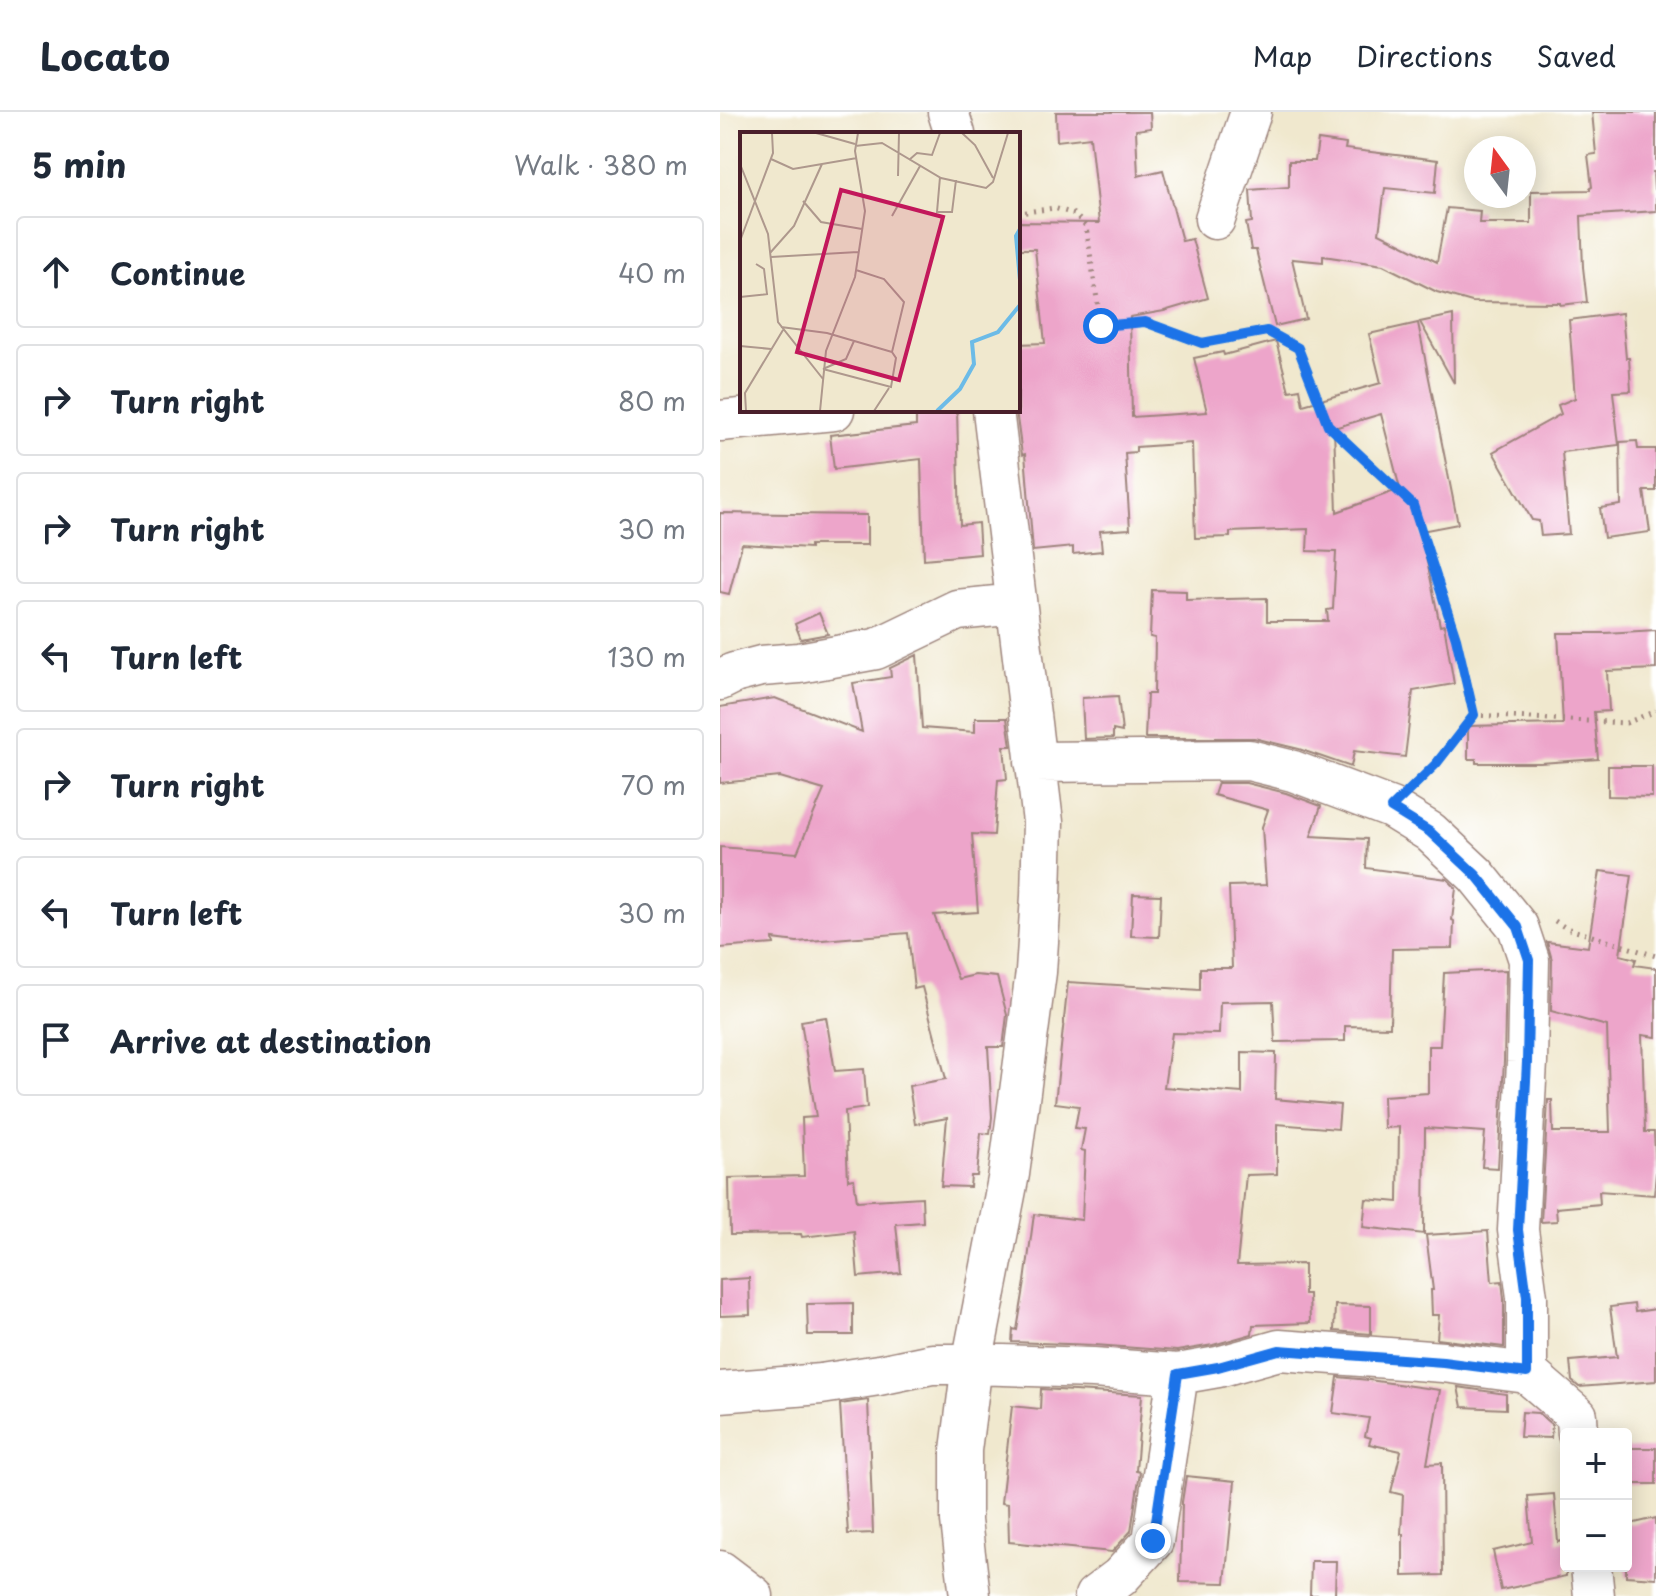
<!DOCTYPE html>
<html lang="en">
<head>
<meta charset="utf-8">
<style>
	body { margin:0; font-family:"Playpen Sans",sans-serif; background:#f2f2f3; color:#1f2937 }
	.controls { position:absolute; right:24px; bottom:24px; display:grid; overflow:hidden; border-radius:8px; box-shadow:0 4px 20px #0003 }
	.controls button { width:72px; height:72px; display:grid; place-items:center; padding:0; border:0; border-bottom:2px solid #e0e1e3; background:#fff; color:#1f2937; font:40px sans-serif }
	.compass { position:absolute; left:744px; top:24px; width:72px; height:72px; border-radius:50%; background:#fff; box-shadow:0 4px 20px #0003; rotate:345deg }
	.stop { position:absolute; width:24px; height:24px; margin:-18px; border:6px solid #1a73e8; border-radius:50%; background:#fff }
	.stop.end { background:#1a73e8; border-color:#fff; box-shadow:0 2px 8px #0008 }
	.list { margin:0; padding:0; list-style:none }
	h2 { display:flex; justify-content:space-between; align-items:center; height:104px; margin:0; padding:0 32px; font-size:34px }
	h2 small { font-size:26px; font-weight:400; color:#747a83 }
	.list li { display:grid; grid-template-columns:52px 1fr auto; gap:24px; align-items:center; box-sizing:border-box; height:112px; margin:0 16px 16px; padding:0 16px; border:2px solid #e0e1e3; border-radius:8px }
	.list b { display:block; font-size:30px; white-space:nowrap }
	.list em { font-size:26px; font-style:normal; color:#747a83 }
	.icon { flex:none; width:44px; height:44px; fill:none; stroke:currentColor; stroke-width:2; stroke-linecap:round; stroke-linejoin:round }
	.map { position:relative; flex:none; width:936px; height:1484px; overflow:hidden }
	header { display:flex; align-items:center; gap:48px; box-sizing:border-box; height:112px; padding:0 40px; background:#fff; border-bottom:2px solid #e0e1e3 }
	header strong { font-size:38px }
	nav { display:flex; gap:44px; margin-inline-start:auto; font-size:28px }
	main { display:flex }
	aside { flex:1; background:#fff }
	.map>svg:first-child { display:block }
</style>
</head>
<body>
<header>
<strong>Locato</strong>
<nav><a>Map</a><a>Directions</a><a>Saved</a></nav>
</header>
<main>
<aside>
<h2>5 min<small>Walk · 380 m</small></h2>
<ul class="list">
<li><svg class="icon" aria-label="ahead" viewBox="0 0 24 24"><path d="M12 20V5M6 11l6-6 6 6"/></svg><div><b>Continue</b></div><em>40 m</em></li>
<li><svg class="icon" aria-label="right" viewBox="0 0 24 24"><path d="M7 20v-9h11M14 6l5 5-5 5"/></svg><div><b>Turn right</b></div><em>80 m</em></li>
<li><svg class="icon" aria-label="right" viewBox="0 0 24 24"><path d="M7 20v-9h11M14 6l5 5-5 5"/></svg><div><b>Turn right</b></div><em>30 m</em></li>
<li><svg class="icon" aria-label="left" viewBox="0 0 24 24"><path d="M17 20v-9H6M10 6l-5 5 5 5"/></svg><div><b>Turn left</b></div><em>130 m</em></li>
<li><svg class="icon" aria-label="right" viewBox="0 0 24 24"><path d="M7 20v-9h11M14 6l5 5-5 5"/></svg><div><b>Turn right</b></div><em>70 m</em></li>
<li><svg class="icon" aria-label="left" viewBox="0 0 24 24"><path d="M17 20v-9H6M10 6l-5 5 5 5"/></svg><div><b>Turn left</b></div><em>30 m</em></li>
<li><svg class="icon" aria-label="arrive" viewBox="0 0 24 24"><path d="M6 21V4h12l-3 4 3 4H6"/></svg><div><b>Arrive at destination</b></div></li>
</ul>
</aside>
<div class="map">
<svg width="936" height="1484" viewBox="0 0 936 1484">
	<rect width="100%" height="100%" fill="#fff"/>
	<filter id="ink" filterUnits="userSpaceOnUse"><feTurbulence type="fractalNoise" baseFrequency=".0125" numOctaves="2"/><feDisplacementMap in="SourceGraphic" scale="16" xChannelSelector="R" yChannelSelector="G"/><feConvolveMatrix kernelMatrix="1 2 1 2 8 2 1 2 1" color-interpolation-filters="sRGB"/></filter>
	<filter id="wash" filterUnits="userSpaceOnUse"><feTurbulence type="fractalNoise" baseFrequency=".006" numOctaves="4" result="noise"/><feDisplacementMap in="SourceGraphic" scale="32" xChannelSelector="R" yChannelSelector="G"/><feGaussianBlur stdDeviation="1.8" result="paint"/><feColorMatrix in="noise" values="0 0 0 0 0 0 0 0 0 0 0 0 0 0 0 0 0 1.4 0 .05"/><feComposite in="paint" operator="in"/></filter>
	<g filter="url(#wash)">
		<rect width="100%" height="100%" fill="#f0e8ce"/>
		<g id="blocks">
			<path fill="#eda5ca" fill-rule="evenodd" d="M336 0H430L431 16 416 18 418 64 443 58 462 129 472 127 488 186 444 199 410 205 412 305 487 300 474 246 503 240 504 243 556 229 569 279 580 277 583 293 661 271 649 222 698 211 738 412 701 419 720 514 724 513 734 572 693 579 685 645 634 639 631 655 579 637 534 626H425L427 582H434L435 526 430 525 432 478 466 479V488L547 486V509H608L607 498 613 497 616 440 587 439 588 417 510 420V425L475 426 472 331 416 335V340L405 341 410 417 380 419 382 439 353 442V435L313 439 305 342 302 343 296 298H298V232L325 231 315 137H298V110L379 111 370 25 337 29ZM661 302 680 377 617 400 614 316Z
				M872 0H936V60H933L934 77H936V99L861 104 863 155 867 190 840 193V191L752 190 717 180 663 153 603 144V150L572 147 586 207 555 214 536 138H531L526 111 532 110 530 78 569 75V49H595L598 28 626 32 625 37 718 48 715 81 665 76 659 121 717 150 727 96 760 99 759 111H811V79L870 78V76L872 75 868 43 876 42Z
				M902 201 906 246H909L911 279 893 280 899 333 842 340 849 422 821 424 819 409 812 408 773 340 841 302 838 293 855 286 849 208Z
				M733 203 734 271 700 210Z
				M196 298H237L240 413 258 411 260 442 204 447 201 347 114 357 110 323 196 314Z
				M917 329 918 337H936V379H924L930 420 884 426 880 396 901 393 900 330Z
				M0 401 147 403V433H90V436L22 432 9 482 0 480Z
				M99 501 108 522 81 527 75 512Z
				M936 518V557L887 559 889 599 874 600 878 647 820 651H756V647H748V614L843 612 838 521H885Z
				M197 543 202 616 255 620V606H287L291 634H284L287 667 278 668 274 723 252 722 258 800 214 803 238 867 255 863 277 865 287 903 283 935H268L272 1005 270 1022 261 1021 257 1064H251L250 1075 221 1074 227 1006 195 1012 189 974 226 967 202 875 194 877 188 821 77 830 53 827 54 832 0 836V735L77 741 104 678 60 665 0 671V595L55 586 142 620 133 571 171 565 170 556Z
				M398 584 402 620 393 618V626L364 627 362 586Z
				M888 654H932V685L888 684Z
				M498 671H526L566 681 601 694 591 724 647 727 646 756 727 767 736 776 732 808 734 809 733 836 672 837 670 915 625 914V929L555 930 553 889 500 890 499 922 452 921 444 975 522 981V940L556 941 555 987 620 993 618 1017 557 1012V1062L526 1063 517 1153 584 1152V1182H589L590 1211 533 1213 532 1222 493 1233 457 1239 375 1233 292 1230 293 1217 297 1218 305 1170 314 1102 362 1108 365 1039 361 1038 365 1017 355 1016 359 994 335 991 348 870 480 878V856H512L509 774 546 773 542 715 548 698 494 683Z
				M880 759 912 763 900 843 916 847 914 853 936 856V925L922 923 925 1020H934L936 1061 934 1083 879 1079 880 1092 836 1096 837 1109 821 1110 828 988H832L833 1020H890L887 914 831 899 832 848 827 830 868 835Z
				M413 782 441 783 439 825 411 824Z
				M786 858 784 949 778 1056 762 1055 765 1020 705 1016 704 1122 643 1115 646 1087 678 1090 679 1015 664 1016 663 984 708 981V934H720L724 861Z
				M106 905 115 959 144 957 147 996 125 999 128 1068 134 1067 137 1089 202 1085 203 1110 176 1112 181 1161 138 1165 134 1119 82 1125 81 1122 10 1123 9 1066 84 1064 82 1006 96 1005 81 909Z
				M768 1119 772 1170 782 1169 784 1187V1235L717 1227 719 1203H712L711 1178H713L706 1123Z
				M29 1166 30 1203 0 1204V1168Z
				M133 1191V1223H88L87 1192Z
				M914 1192 915 1200 936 1197V1269L859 1275 852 1269 850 1249 897 1245 890 1195Z
				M615 1193 651 1194V1222L614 1219Z
				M618 1265 649 1268 720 1278 707 1352 722 1351 723 1463 683 1464V1422H681L683 1383 671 1380 681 1339 649 1332 651 1326 645 1324 649 1306 613 1301Z
				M738 1275 786 1282V1297L742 1295Z
				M321 1277 422 1283 416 1359 420 1360 411 1419 392 1440 289 1430 288 1392 281 1391 292 1294 320 1297Z
				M148 1288 153 1421 128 1422 120 1292Z
				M802 1300 818 1301 832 1313 831 1326 800 1325Z
				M906 1336H936V1372H906Z
				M466 1364 515 1369 505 1471 460 1470 462 1390Z
				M834 1382 838 1430 846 1428V1464L781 1478 773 1439 812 1430 808 1384Z
				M936 1406V1466L906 1464V1413Z
				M591 1449H616L615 1483H590Z"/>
		</g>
	</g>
	<g filter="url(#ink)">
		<use href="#blocks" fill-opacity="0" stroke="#9d847c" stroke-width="2"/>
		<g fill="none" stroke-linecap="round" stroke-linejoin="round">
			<defs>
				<path id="minor" d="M228 0 235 22
					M495 107 531 0
					M0 309 114 298
					M0 568 14 561 41 554 79 551 156 537 237 498 296 492
					M315 650 529 648 573 659 671 696 710 720 756 763 798 815 809 848 807 950 798 1118 807 1185V1261L857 1304 858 1322
					M0 1280 101 1272 159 1263 212 1252H252L373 1256 458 1262 498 1255 559 1238 723 1250 807 1261
					M871 1454 874 1484
					M0 1459 33 1484
					M250 1484 241 1409V1338L252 1252 289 1062 316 860 321 784 323 710 273 298
					M375 1484 400 1465 433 1429 458 1262"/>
			</defs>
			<use href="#minor" stroke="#9d847c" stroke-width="43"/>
			<path stroke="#9d847c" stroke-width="5" stroke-dasharray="2 6" stroke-linecap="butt" d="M298 103 300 101 334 96 354 102 366 114 381 214 425 210 482 231 547 219 578 236 608 313 693 393 736 526 754 603 716 652 697 670
				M754 603 906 611 936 599
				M835 809 846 816 936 844"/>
			<use href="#minor" stroke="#fff" stroke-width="40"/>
		</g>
	</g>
	<g fill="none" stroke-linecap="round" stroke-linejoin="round" filter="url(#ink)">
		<path stroke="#1a73e8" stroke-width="10" d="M381 214 425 210 482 231 547 219 578 236 608 313 693 393 736 526 754 603 716 652 671 696 710 720 756 763 798 815 809 848 807 950 798 1118 807 1185V1261L723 1250 559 1238 498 1255 458 1262 433 1429"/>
	</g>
	<g transform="translate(20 20)">
		<rect width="280" height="280" fill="#f0e8ce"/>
		<path fill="none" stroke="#6cbbe7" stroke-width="4" d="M280 97 276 104 280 148M197 279 220 257 234 232 232 210 258 200 280 173"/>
		<path fill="none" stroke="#ae988d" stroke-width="2" d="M76 1 115 12M222 1 235 13 253 46M115 14 142 11 201 46 246 56 253 50 268 1M31 27 53 37 117 26M169 28 177 21 192 23 200 1M0 32 28 102 38 190 83 247M158 44 159 1M200 45 197 80H212L216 48M63 69 81 90 122 97M152 84 180 34M0 109 33 21 32 1M30 121 54 94 82 32M31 125 118 120M16 132 24 137 27 162M0 165 28 162M41 195 87 201 152 220M0 214 31 217M83 237 151 255 156 226 152 220 164 170 144 147 116 138M83 237 106 227 114 209M6 279 5 261 43 198M80 279 86 219 115 145 125 79 115 19 118 1M134 279 149 256"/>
		<path fill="#c2185b" fill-opacity="0.15" stroke="#c2185b" stroke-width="4" d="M101 58 203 85 159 248 57 220Z"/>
		<rect width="280" height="280" fill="none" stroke="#4a1f2b" stroke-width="4"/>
	</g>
</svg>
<div class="controls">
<button>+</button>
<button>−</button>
</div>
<svg class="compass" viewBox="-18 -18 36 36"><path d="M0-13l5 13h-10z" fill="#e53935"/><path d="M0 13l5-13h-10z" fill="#747a83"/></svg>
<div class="stop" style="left:381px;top:214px"></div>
<div class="stop end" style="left:433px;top:1429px"></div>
</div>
</main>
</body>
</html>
